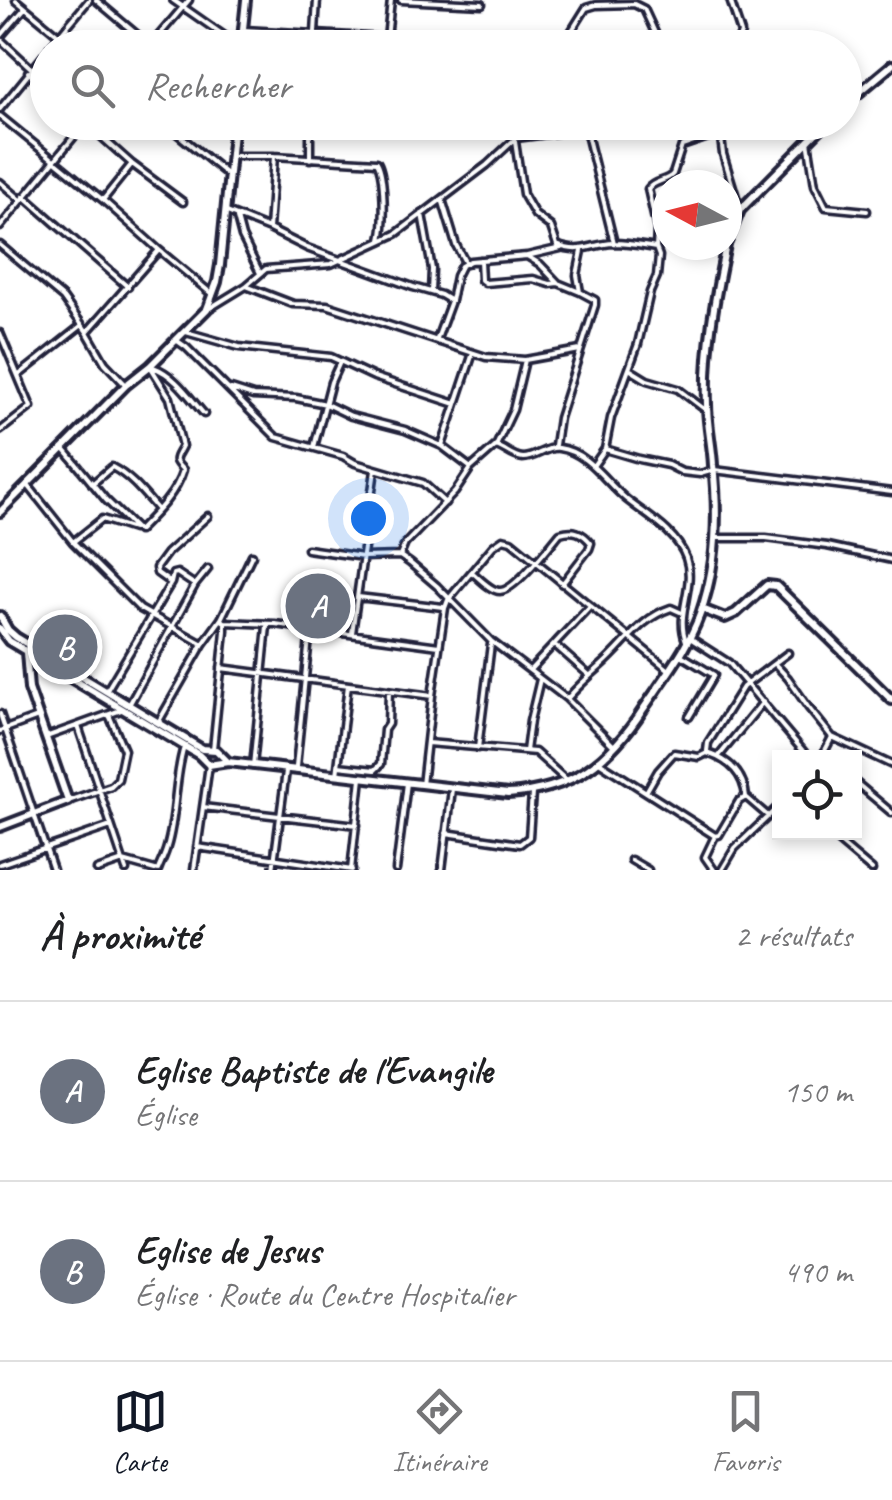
<!DOCTYPE html>
<html lang="fr">
<head>
<meta charset="utf-8">
<style>
	body { margin:0; font-family:Caveat,sans-serif; background:#f2f2f2; color:#202124 }
	.controls { position:absolute; right:30px; bottom:30px; display:grid; overflow:hidden; border-radius:0px; box-shadow:0 5px 15px #0003 }
	.controls button { width:90px; height:90px; display:grid; place-items:center; padding:0; border:0; border-bottom:2px solid #e0e0e0; background:#fff; color:#202124; font:50px sans-serif }
	.compass { position:absolute; left:652px; top:170px; width:90px; height:90px; border-radius:50%; background:#fff; box-shadow:0 5px 15px #0003; rotate:277deg }
	.you { position:absolute; left:368px; top:518px; width:35px; height:35px; margin:-25px; border:8px solid #fff; border-radius:50%; background:#1a73e8; box-shadow:0 0 0 15px #1a73e833 }
	.badge { display:grid; place-items:center; width:65px; height:65px; border-radius:50%; background:#111827; color:#fff; font-size:32px; font-weight:700 }
	.pin { position:absolute; translate:-50% -50%; border:5px solid #fff; box-shadow:0 2px 10px #0006 }
	.list { margin:0; padding:0; list-style:none }
	h2 { display:flex; justify-content:space-between; align-items:center; height:130px; margin:0; padding:0 40px; font-size:42px }
	h2 small { font-size:32px; font-weight:400; color:#757577 }
	.list li { display:grid; grid-template-columns:65px 1fr auto; gap:30px; align-items:center; box-sizing:border-box; height:180px; padding:0 40px; border-top:2px solid #e0e0e0 }
	.list b { display:block; font-size:38px; white-space:nowrap }
	.list p { margin:0; font-size:32px; white-space:nowrap; color:#757577 }
	.list em { font-size:32px; font-style:normal; color:#757577 }
	.icon { flex:none; width:55px; height:55px; fill:none; stroke:currentColor; stroke-width:2; stroke-linecap:round; stroke-linejoin:round }
	.map { position:relative; flex:none; width:892px; height:870px; overflow:hidden }
	.search { position:absolute; background:#fff; box-shadow:0 5px 15px #0003; left:30px; right:30px; top:30px; height:110px; display:flex; align-items:center; gap:25px; box-sizing:border-box; padding:0 35px; border-radius:55px; color:#757577; font-size:38px }
	.sheet { height:490px; background:#fff }
	nav { display:flex; justify-content:space-around; align-items:center; box-sizing:border-box; height:140px; border-top:2px solid #e0e0e0; background:#fff; font-size:28px; color:#757577 }
	nav a { display:grid; justify-items:center; gap:5px }
	nav .on { color:#111827 }
	.map>svg:first-child { display:block }
</style>
</head>
<body>
<div class="map">
<svg width="892" height="870" viewBox="0 0 892 870">
	<rect width="100%" height="100%" fill="#fff"/>
	<filter id="ink" filterUnits="userSpaceOnUse"><feTurbulence type="fractalNoise" baseFrequency=".01" numOctaves="2"/><feDisplacementMap in="SourceGraphic" scale="20" xChannelSelector="R" yChannelSelector="G"/><feConvolveMatrix kernelMatrix="1 2 1 2 8 2 1 2 1" color-interpolation-filters="sRGB"/></filter>
	<g filter="url(#ink)">
		<g fill="none" stroke-linecap="round" stroke-linejoin="round">
			<defs>
				<path id="street" d="M16 0 74 48
					M96 0 153 48
					M173 0 239 46
					M401 0 482 4
					M730 0 741 33 736 48
					M244 30 387 38
					M0 37 25 8
					M0 39 31 68
					M150 46 189 0
					M49 48 89 0
					M314 48 317 0
					M386 48 391 0
					M569 48 571 32 586 8 596 5 634 4 644 9 662 48
					M28 72 48 90
					M0 109 48 50
					M0 116 103 200 159 250 87 332
					M163 122 229 176
					M512 122 523 194 535 215 551 227 557 245C580 255 591 244 614 243 628 243 643 246 656 248
					M584 122 614 243
					M719 122 723 154 740 210
					M86 123 132 164 183 202
					M808 141 815 185 826 207 867 211
					M232 156H274L377 162C385 175 385 224 381 240
					M310 159V122
					M0 182 21 200
					M24 196 128 287
					M442 199 456 245 466 264
					M103 200 131 165
					M227 212 269 229 307 248 413 287 441 295 451 301
					M422 214 432 269 431 292
					M237 218 242 237 260 273
					M0 227 86 122
					M269 229 274 156
					M0 245 63 298 87 332 105 363 126 385
					M159 250 213 295
					M527 256 561 248
					M480 260 481 280 485 283 533 279 550 284 558 283
					M246 286 293 304 327 305 486 357 525 360 580 350
					M210 308 246 286 266 269 331 264 396 234 487 165 516 138 586 129
					M186 332 239 347 331 357 374 377 456 404
					M0 333 31 407 0 431
					M437 339 451 301 456 276 461 266 470 261 527 256 540 264 558 283 580 292
					M176 340 186 347 276 437 343 456 355 463 423 483 445 503
					M153 367C175 375 189 397 204 414
					M629 369 647 380 678 389 707 411
					M19 375 82 325
					M231 389 253 396 296 398 326 404 351 416 405 430 442 446 471 468
					M555 445 559 418 595 305V300L580 292 577 275 582 251
					M442 446 472 356
					M496 446C506 449 512 457 523 458 536 458 546 446 559 448 588 452 605 482 626 499 647 516 676 531 686 558 696 586 675 613 686 641
					M314 447 331 382 340 362
					M64 449 106 500 138 531
					M605 449 639 459 668 465 682 472 700 474 714 470 892 492
					M593 466 605 449 611 418 638 344 650 292 657 276 659 256 656 248 657 229 648 189C654 180 666 182 673 174L682 146 720 133
					M27 484 73 542 140 609 203 644
					M92 484 112 467C131 477 144 494 158 510
					M138 531C155 514 176 494 183 470 171 458 176 459 182 446L170 398 150 366
					M715 538H766L827 546 892 560
					M73 542 102 519 133 529
					M307 549 363 557 400 556 410 563 437 586 491 641 567 699 614 746
					M400 556 405 544 455 492 471 468 496 446 513 410 525 360
					M473 573C480 579 491 591 500 591 515 591 550 545 560 533 574 529 582 532 591 543L589 549 562 584
					M171 583 157 573 156 568 167 553 208 516
					M358 597 443 607
					M225 622 275 624 439 646
					M352 633 375 470
					M690 638 729 663 809 758
					M555 645 589 675
					M681 655 714 675 689 717
					M775 664 788 678 808 707 832 737 892 765
					M221 668 432 696
					M530 670 588 608
					M107 690 171 583 173 574 177 573 195 585
					M567 699C580 684 588 677 602 665 627 643 639 619 671 608L680 612
					M129 705 195 585 208 569
					M0 714 53 870
					M159 721 203 644 221 619 252 555
					M78 726 126 870
					M0 731 38 717
					M46 737 121 710
					M427 743 535 752 566 780
					M478 748 491 644
					M213 749 225 631V622L223 621
					M526 751 530 721 540 679
					M707 751 708 743 743 687 788 653
					M719 756 763 702
					M821 758 832 737
					M599 762 715 836 719 835 739 801 746 797 768 816
					M253 766 267 626
					M338 766 375 770 381 764 384 730 388 724 389 691
					M296 767 310 628
					M337 775 348 685
					M854 781 892 813
					M422 785 432 696 445 608 448 600 493 546 503 539 511 541 668 669
					M646 792 658 771 674 753 699 757 707 753C729 760 744 774 746 797
					M68 801 111 786 118 779 124 750 109 715
					M203 807 357 825
					M827 832 872 870
					M446 833 520 844 529 837 532 793
					M197 847 352 870
					M631 860 648 870
					M0 864 111 826
					M97 870 123 861 155 870
					M158 870C161 862 165 855 167 847 177 814 174 779 184 747
					M194 870 209 765
					M273 870 286 771
					M351 870 361 778
					M396 870 407 783
					M442 870 452 789
					M714 870 705 857 715 836
					M722 870 735 848 780 805"/>
				<path id="secondary" d="M241 48 246 0
					M844 105 892 65
					M727 242 740 210 827 122
					M0 512 126 385 150 366 207 309 217 282 220 265 234 122
					M702 609 725 618 736 613 767 585 776 586 892 700
					M0 616 8 630 16 637 202 749 216 750 228 762
					M0 629 9 641 199 755 209 765 228 762 508 794C573 790 610 761 644 708 667 674 693 642 704 602 717 559 718 510 713 465 712 445 707 425 707 404 705 351 715 297 726 245
					M0 827 68 801 29 689 26 652"/>
			</defs>
			<use href="#street" stroke="#22223b" stroke-width="11"/>
			<use href="#secondary" stroke="#22223b" stroke-width="14"/>
			<use href="#street" stroke="#fff" stroke-width="4"/>
			<use href="#secondary" stroke="#fff" stroke-width="6"/>
		</g>
	</g>
</svg>
<div class="controls">
<button><svg class="icon" aria-label="locate" viewBox="0 0 24 24"><circle cx="12" cy="12" r="6"/><path d="M12 2v4M12 18v4M2 12h4M18 12h4"/></svg></button>
</div>
<svg class="compass" viewBox="-18 -18 36 36"><path d="M0-13l5 13h-10z" fill="#e53935"/><path d="M0 13l5-13h-10z" fill="#757577"/></svg>
<div class="you"></div>
<div class="pin badge" style="left:318px;top:606px;background:#6b7280">A</div>
<div class="pin badge" style="left:65px;top:647px;background:#6b7280">B</div>
<div class="search"><svg class="icon" aria-label="search" viewBox="0 0 24 24"><circle cx="10" cy="10" r="6"/><path d="M15 15l6 6"/></svg>Rechercher</div>
</div>
<section class="sheet">
<h2>À proximité<small>2 résultats</small></h2>
<ul class="list">
<li><span class="badge" style="background:#6b7280">A</span><div><b>Eglise Baptiste de l'Evangile</b><p>Église</p></div><em>150 m</em></li>
<li><span class="badge" style="background:#6b7280">B</span><div><b>Eglise de Jesus</b><p>Église · Route du Centre Hospitalier</p></div><em>490 m</em></li>
</ul>
</section>
<nav>
<a class="on"><svg class="icon" aria-label="map" viewBox="0 0 24 24"><path d="M3 6l6-2 6 2 6-2v14l-6 2-6-2-6 2zM9 4v14M15 6v14"/></svg>Carte</a>
<a><svg class="icon" aria-label="directions" viewBox="0 0 24 24"><path d="M12 3l9 9-9 9-9-9zM9 14v-3h6M13 9l2 2-2 2"/></svg>Itinéraire</a>
<a><svg class="icon" aria-label="saved" viewBox="0 0 24 24"><path d="M7 4h10v16l-5-4-5 4z"/></svg>Favoris</a>
</nav>
</body>
</html>
